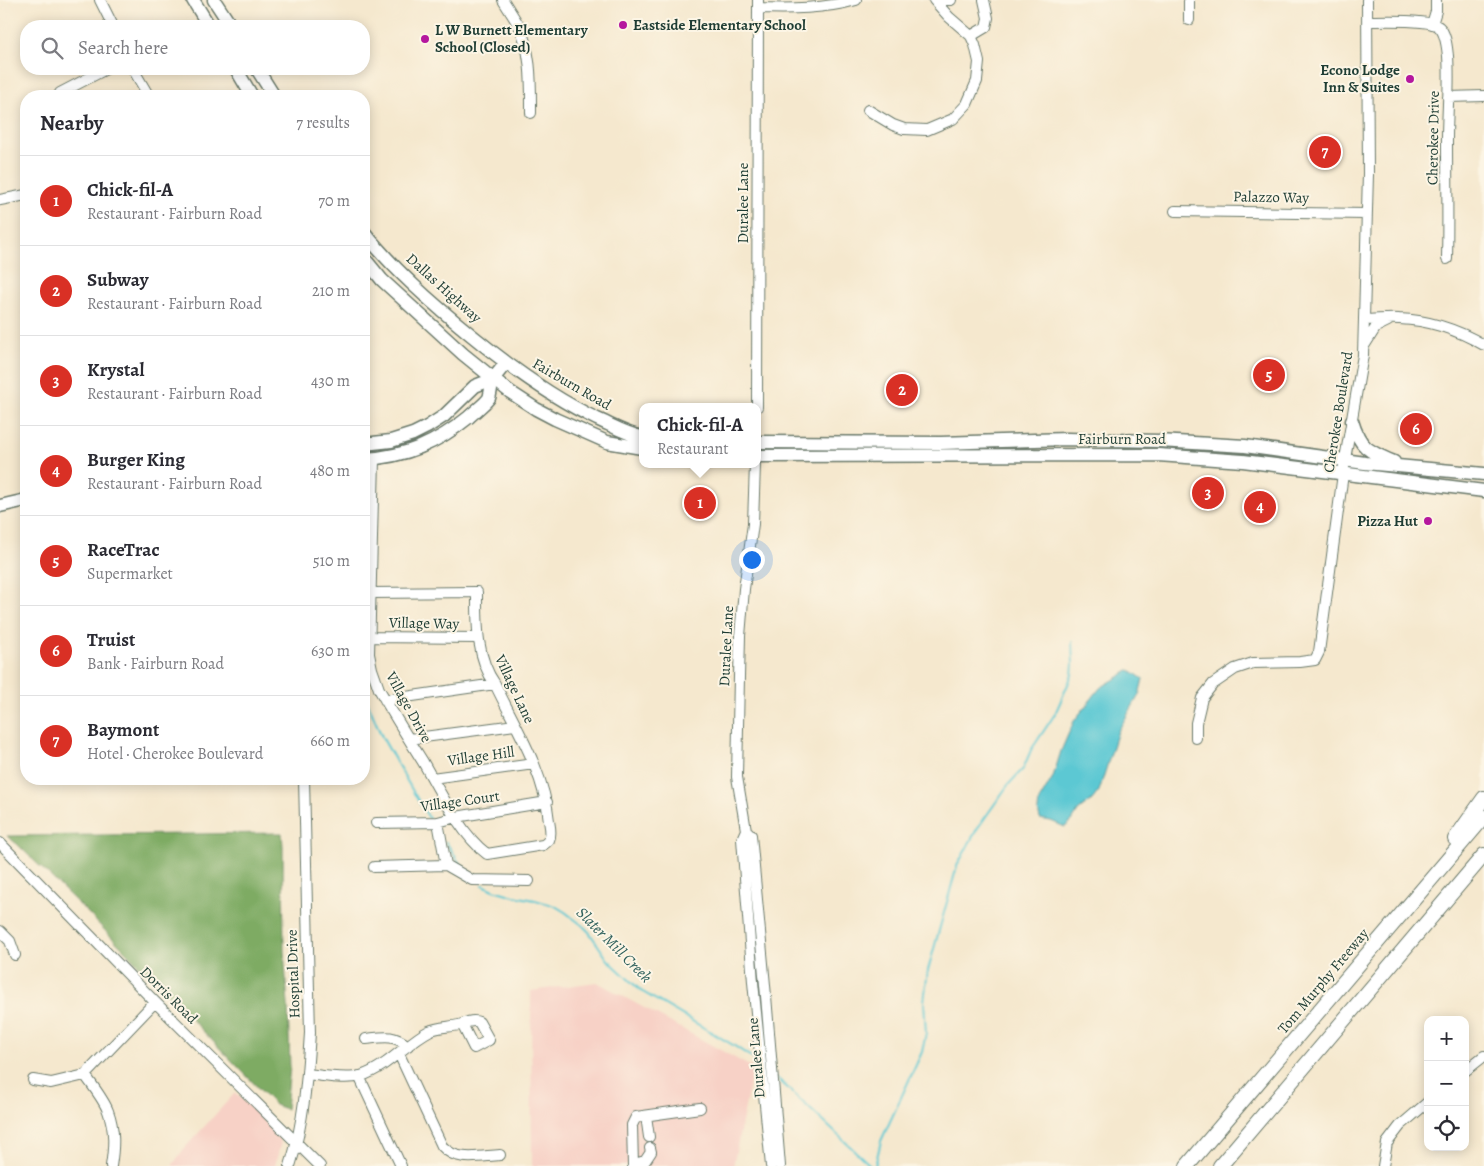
<!DOCTYPE html>
<html lang="en">
<head>
<meta charset="utf-8">
<style>
	body { margin:0; font-family:Alegreya,serif; background:#f7f7f7; color:#2b2b33 }
	.controls { position:absolute; right:15px; bottom:15px; display:grid; overflow:hidden; border-radius:10px; box-shadow:0 2px 12px #0003 }
	.controls button { width:45px; height:45px; display:grid; place-items:center; padding:0; border:0; border-bottom:1px solid #e1e1e2; background:#fff; color:#2b2b33; font:25px sans-serif }
	.you { position:absolute; left:751px; top:559px; width:18px; height:18px; margin:-12px; border:4px solid #fff; border-radius:50%; background:#1a73e8; box-shadow:0 0 0 8px #1a73e833 }
	.badge { display:grid; place-items:center; width:32px; height:32px; border-radius:50%; background:#d93025; color:#fff; font-size:16px; font-weight:700 }
	.pin { position:absolute; translate:-50% -50%; border:2px solid #fff; box-shadow:0 1px 5px #0006 }
	.popup { position:absolute; left:639px; top:403px; width:122px; height:65px; box-sizing:border-box; display:grid; place-content:center; border-radius:10px; background:#fff; filter:drop-shadow(0 1px 4px #0005); font-size:16px; white-space:nowrap; color:#7c7c81 }
	.popup b { font-size:19px; color:#2b2b33 }
	.popup::after { content:''; position:absolute; left:50%; top:100%; margin-left:-10px; border:10px solid transparent; border-top-color:#fff }
	.list { margin:0; padding:0; list-style:none }
	h2 { display:flex; justify-content:space-between; align-items:center; height:65px; margin:0; padding:0 20px; font-size:21px }
	h2 small { font-size:16px; font-weight:400; color:#7c7c81 }
	.list li { display:grid; grid-template-columns:32px 1fr auto; gap:15px; align-items:center; box-sizing:border-box; height:90px; padding:0 20px; border-top:1px solid #e1e1e2 }
	.list b { display:block; font-size:19px; white-space:nowrap }
	.list p { margin:0; font-size:16px; white-space:nowrap; color:#7c7c81 }
	.list em { font-size:16px; font-style:normal; color:#7c7c81 }
	.icon { flex:none; width:28px; height:28px; fill:none; stroke:currentColor; stroke-width:2; stroke-linecap:round; stroke-linejoin:round }
	.map { position:relative; flex:none; width:1484px; height:1166px; overflow:hidden }
	.search { position:absolute; background:#fff; box-shadow:0 2px 12px #0003; left:20px; top:20px; width:350px; height:55px; display:flex; align-items:center; gap:12px; box-sizing:border-box; padding:0 18px; border-radius:20px; color:#7c7c81; font-size:19px }
	.panel { position:absolute; background:#fff; box-shadow:0 2px 12px #0003; left:20px; top:90px; width:350px; height:695px; border-radius:20px }
	.map>svg:first-child { display:block }
</style>
</head>
<body>
<div class="map">
<svg width="1484" height="1166" viewBox="0 0 1484 1166">
	<rect width="100%" height="100%" fill="#fcf5e5"/>
	<filter id="ink" filterUnits="userSpaceOnUse"><feTurbulence type="fractalNoise" baseFrequency=".02" numOctaves="2"/><feDisplacementMap in="SourceGraphic" scale="10" xChannelSelector="R" yChannelSelector="G"/><feConvolveMatrix kernelMatrix="1 2 1 2 8 2 1 2 1" color-interpolation-filters="sRGB"/></filter>
	<filter id="wash" filterUnits="userSpaceOnUse"><feTurbulence type="fractalNoise" baseFrequency=".0096" numOctaves="4" result="noise"/><feDisplacementMap in="SourceGraphic" scale="20" xChannelSelector="R" yChannelSelector="G"/><feGaussianBlur stdDeviation="1.12" result="paint"/><feColorMatrix in="noise" values="0 0 0 0 0 0 0 0 0 0 0 0 0 0 0 0 0 1.4 0 .05"/><feComposite in="paint" operator="in"/></filter>
	<g filter="url(#wash)">
		<rect width="100%" height="100%" fill="#f5e8ce"/>
		<path fill="#f7d1c6" d="M597 982 753 1068 733 1166H532L531 991Z
			M235 1093 260 1116 279 1138 281 1142 275 1166H172L183 1150Z"/>
		<path fill="#7eab63" stroke="#4e744c" d="M282 833 283 846 284 951 288 1004 290 1067 286 1109 275 1105 86 911 17 844 7 836Z"/>
		<path fill="#5bc8d3" stroke="#3d8284" d="M1130 670 1143 679 1139 695 1118 731 1099 791 1092 800 1078 811 1072 821 1065 827 1051 821 1040 819 1038 810 1039 801 1053 777 1061 751 1074 721 1100 688Z"/>
		<g fill="none" stroke-linecap="round" stroke-linejoin="round">
			<path stroke="#5bc8d3" stroke-width="2" d="M364 694 382 737 419 802 429 818
				M446 842 464 870
				M483 885 494 890 514 896 535 900 555 906 565 912 582 925 589 932 608 960 641 991 733 1045 757 1061
				M778 1079 871 1166
				M875 1166 881 1141 922 1052 926 1033 924 1001 928 970 957 866 977 829 1008 785 1023 769 1031 750 1055 714 1072 675 1073 664 1072 642"/>
		</g>
	</g>
	<g filter="url(#ink)">
		<g fill="none" stroke-linecap="round" stroke-linejoin="round">
			<defs>
				<path id="minor" d="M100 0 113 26
					M503 0C508 8 513 16 518 24 532 51 531 83 531 113
					M943 0H951
					M758 8C790 9 825 9 856 0
					M1189 20V0
					M1368 21C1381 21 1430 19 1439 27 1446 33 1447 48 1448 56 1450 84 1447 112 1447 140 1447 180 1448 219 1447 259
					M1432 24 1436 11V0
					M971 36 986 27 988 18 984 0
					M133 69 147 93
					M60 93 106 69
					M1448 97 1484 96
					M868 110 893 125 904 129 927 130 953 119 967 104 977 81 979 62 975 45 971 36 949 17 934 0
					M0 200 26 195
					M1175 211 1366 214
					M1364 320C1376 320 1388 318 1399 319 1430 320 1458 330 1484 345
					M1364 346 1376 327 1388 321
					M757 407 758 0
					M755 464 753 524 744 589 740 636 739 677 737 777 746 830 751 835 766 996 780 1166
					M371 593 477 592C477 623 476 657 495 684 516 728 544 771 549 821 550 827 552 834 549 840 548 841 545 844 543 845L487 854C461 835 439 790 423 762 408 738 393 714 379 689L372 669 369 654 374 459
					M369 637 478 638
					M385 700 495 684
					M1196 738V723L1202 698 1213 684 1235 669 1253 663 1300 662 1315 660 1319 652 1345 459 1363 355 1368 174 1367 0
					M409 739 515 725
					M432 778 534 764
					M438 822 446 865
					M376 823 438 822 456 817 547 802
					M746 830 742 839 753 982 771 1166
					M0 843 155 1002 320 1166
					M374 867 446 865 472 880 529 881
					M0 931 10 941 15 955
					M366 1039C384 1037 393 1034 408 1046
					M399 1054 442 1146C457 1163 480 1156 500 1155
					M1465 1071 1484 1056
					M308 1074C323 1076 346 1080 361 1076 388 1067 406 1043 429 1031 437 1027 450 1027 459 1025 466 1023 472 1019 479 1022L489 1040 474 1048 462 1024
					M85 1075C92 1085 104 1100 108 1111 115 1130 114 1147 111 1166
					M359 1076 401 1166
					M33 1080 51 1083 85 1075 155 1002
					M646 1116 649 1137
					M634 1164 645 1161 651 1152 650 1148
					M290 1166C304 1123 307 1078 310 1033L304 779
					M633 1166 632 1125 636 1117 700 1108
					M1383 1166 1387 1143 1400 1126 1428 1102"/>
				<path id="major" d="M193 0 209 26
					M214 0 231 26
					M236 69 252 96
					M257 69 274 96
					M364 232C394 270 432 303 470 334 510 367 551 397 597 419 611 425 626 434 642 437
					M364 258 382 280 428 322 463 354 510 392 536 409 555 419 607 442 642 448
					M1352 421C1360 448 1368 451 1394 462
					M758 442 941 443 1067 439 1159 441 1245 446 1365 463 1484 474
					M364 444 391 441 413 434 427 427 444 416 475 386 493 379 506 363
					M758 456 1158 455 1243 461 1484 491
					M364 459C406 457 437 443 469 417 474 412 486 403 489 398 491 393 491 384 493 379
					M0 506 26 500"/>
				<path id="highway" d="M1455 839 1484 798
					M1187 1166 1484 817
					M1220 1166 1484 855"/>
			</defs>
			<use href="#minor" stroke="#6a796a" stroke-width="12"/>
			<use href="#major" stroke="#6a796a" stroke-width="15"/>
			<use href="#highway" stroke="#6a796a" stroke-width="16"/>
			<use href="#minor" stroke="#fff" stroke-width="10"/>
			<use href="#major" stroke="#fff" stroke-width="12"/>
			<use href="#highway" stroke="#fff" stroke-width="14"/>
		</g>
	</g>
	<g fill="#b5179e" stroke="#fcf5e5" stroke-width="2">
		<circle cx="623" cy="25" r="5"/>
		<circle cx="425" cy="39" r="5"/>
		<circle cx="1410" cy="79" r="5"/>
		<circle cx="1428" cy="521" r="5"/>
	</g>
	<g text-anchor="middle" dominant-baseline="central" stroke-width="4" stroke-linejoin="round" paint-order="stroke">
		<g font-size="15" font-weight="bold" fill="#1f3d34" stroke="#fcf5e5" text-anchor="start">
			<text x="633" y="25">Eastside Elementary School</text>
			<text x="435" y="30">L W Burnett Elementary<tspan x="435" dy="17">School (Closed)</tspan></text>
			<text x="1400" y="70" text-anchor="end">Econo Lodge<tspan x="1400" dy="17">Inn &amp; Suites</tspan></text>
			<text x="1418" y="521" text-anchor="end">Pizza Hut</text>
		</g>
		<g font-size="15" fill="#1f3d34" stroke="#fcf5e5">
			<text transform="translate(1433 138) rotate(-89)">Cherokee Drive</text>
			<text transform="translate(1271 197) rotate(1)">Palazzo Way</text>
			<text transform="translate(743 203) rotate(-90)">Duralee Lane</text>
			<text transform="translate(444 288) rotate(42)">Dallas Highway</text>
			<text transform="translate(572 384) rotate(30)">Fairburn Road</text>
			<text transform="translate(1338 412) rotate(-81)">Cherokee Boulevard</text>
			<text x="1122" y="439">Fairburn Road</text>
			<text transform="translate(424 623) rotate(1)">Village Way</text>
			<text transform="translate(726 646) rotate(-87)">Duralee Lane</text>
			<text transform="translate(515 689) rotate(65)">Village Lane</text>
			<text transform="translate(409 707) rotate(61)">Village Drive</text>
			<text transform="translate(481 756) rotate(-8)">Village Hill</text>
			<text transform="translate(460 801) rotate(-8)">Village Court</text>
			<text transform="translate(293 974) rotate(-92)">Hospital Drive</text>
			<text transform="translate(1323 981) rotate(-50)">Tom Murphy Freeway</text>
			<text transform="translate(169 995) rotate(45)">Dorris Road</text>
			<text transform="translate(756 1058) rotate(-95)">Duralee Lane</text>
		</g>
		<g font-size="16" font-style="italic" fill="#2e605c" stroke="#fcf5e5">
			<text transform="translate(614 945) rotate(45)">Slater Mill Creek</text>
		</g>
	</g>
</svg>
<div class="controls">
<button>+</button>
<button>−</button>
<button><svg class="icon" aria-label="locate" viewBox="0 0 24 24"><circle cx="12" cy="12" r="6"/><path d="M12 2v4M12 18v4M2 12h4M18 12h4"/></svg></button>
</div>
<div class="you"></div>
<div class="pin badge" style="left:700px;top:503px">1</div>
<div class="popup"><b>Chick-fil-A</b>Restaurant</div>
<div class="pin badge" style="left:902px;top:390px">2</div>
<div class="pin badge" style="left:1208px;top:493px">3</div>
<div class="pin badge" style="left:1260px;top:507px">4</div>
<div class="pin badge" style="left:1269px;top:375px">5</div>
<div class="pin badge" style="left:1416px;top:429px">6</div>
<div class="pin badge" style="left:1325px;top:152px">7</div>
<div class="search"><svg class="icon" aria-label="search" viewBox="0 0 24 24"><circle cx="10" cy="10" r="6"/><path d="M15 15l6 6"/></svg>Search here</div>
<section class="panel">
<h2>Nearby<small>7 results</small></h2>
<ul class="list">
<li><span class="badge">1</span><div><b>Chick-fil-A</b><p>Restaurant · Fairburn Road</p></div><em>70 m</em></li>
<li><span class="badge">2</span><div><b>Subway</b><p>Restaurant · Fairburn Road</p></div><em>210 m</em></li>
<li><span class="badge">3</span><div><b>Krystal</b><p>Restaurant · Fairburn Road</p></div><em>430 m</em></li>
<li><span class="badge">4</span><div><b>Burger King</b><p>Restaurant · Fairburn Road</p></div><em>480 m</em></li>
<li><span class="badge">5</span><div><b>RaceTrac</b><p>Supermarket</p></div><em>510 m</em></li>
<li><span class="badge">6</span><div><b>Truist</b><p>Bank · Fairburn Road</p></div><em>630 m</em></li>
<li><span class="badge">7</span><div><b>Baymont</b><p>Hotel · Cherokee Boulevard</p></div><em>660 m</em></li>
</ul>
</section>
</div>
</body>
</html>
